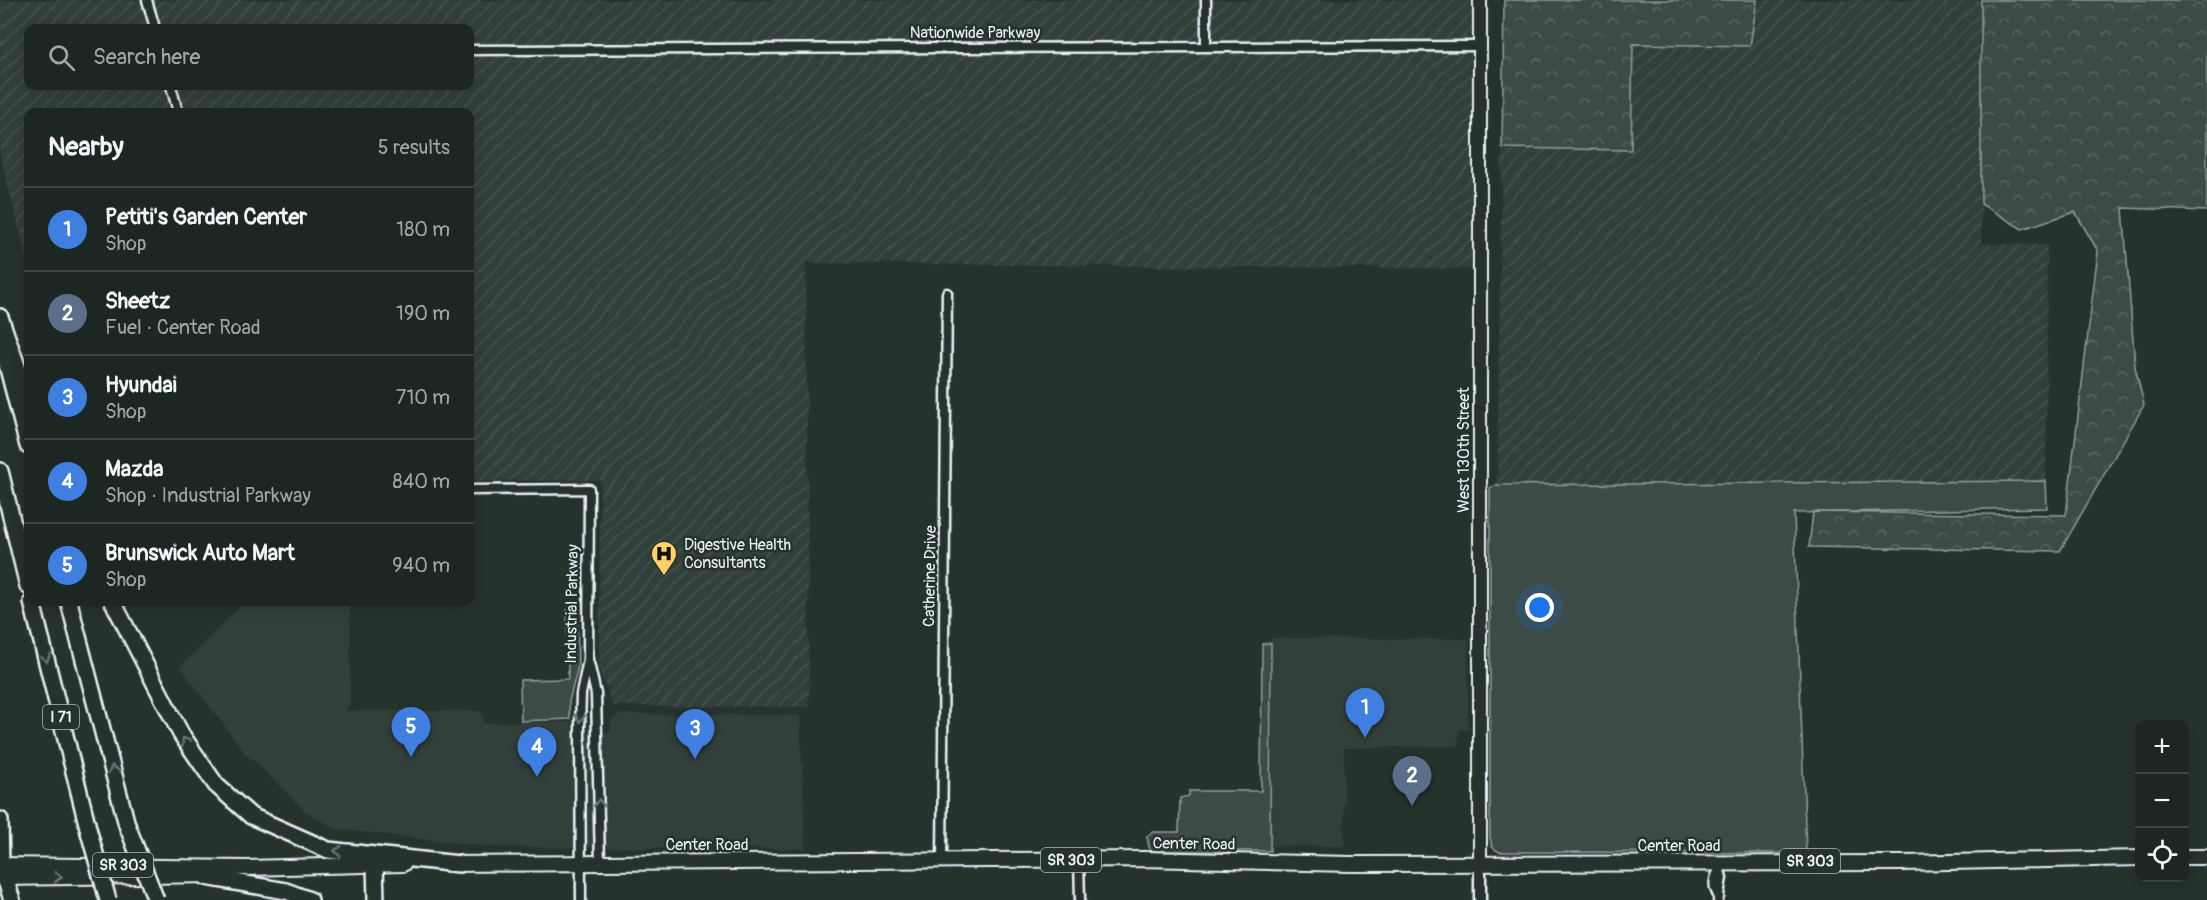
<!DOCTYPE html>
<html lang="en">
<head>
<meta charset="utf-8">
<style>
	body { margin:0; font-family:Pangolin,sans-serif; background:#29322f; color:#f1f3f6 }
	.controls { position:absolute; right:18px; bottom:18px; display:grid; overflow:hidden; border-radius:12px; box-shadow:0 3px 15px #0003 }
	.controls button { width:54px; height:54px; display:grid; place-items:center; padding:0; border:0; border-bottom:2px solid #3a4340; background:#1c2622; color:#f1f3f6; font:30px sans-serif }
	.you { position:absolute; left:1540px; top:608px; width:21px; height:21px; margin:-15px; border:4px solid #fff; border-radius:50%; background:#1a73e8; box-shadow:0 0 0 9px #1a73e833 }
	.badge { display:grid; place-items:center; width:39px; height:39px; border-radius:50%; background:#ffd166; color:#fff; font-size:20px; font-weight:700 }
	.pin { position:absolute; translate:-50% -50px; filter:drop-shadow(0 2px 3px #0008) }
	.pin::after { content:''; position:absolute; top:32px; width:21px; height:18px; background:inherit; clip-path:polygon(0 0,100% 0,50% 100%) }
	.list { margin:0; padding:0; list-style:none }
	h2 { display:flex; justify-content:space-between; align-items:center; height:78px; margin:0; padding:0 24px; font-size:26px }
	h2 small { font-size:20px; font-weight:400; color:#a0a5a5 }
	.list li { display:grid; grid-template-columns:39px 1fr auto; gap:18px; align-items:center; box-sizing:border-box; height:84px; padding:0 24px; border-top:2px solid #3a4340 }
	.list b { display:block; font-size:22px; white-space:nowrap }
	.list p { margin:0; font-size:20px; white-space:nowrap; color:#a0a5a5 }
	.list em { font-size:20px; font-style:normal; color:#a0a5a5 }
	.icon { flex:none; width:33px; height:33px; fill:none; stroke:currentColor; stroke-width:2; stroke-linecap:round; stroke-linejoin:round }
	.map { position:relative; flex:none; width:2207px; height:900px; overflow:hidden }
	.search { position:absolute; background:#1c2622; box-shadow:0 3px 15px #0003; left:24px; top:24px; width:450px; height:66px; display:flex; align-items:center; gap:15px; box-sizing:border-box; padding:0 21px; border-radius:12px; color:#a0a5a5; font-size:22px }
	.panel { position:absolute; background:#1c2622; box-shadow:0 3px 15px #0003; left:24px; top:108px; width:450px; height:498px; border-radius:12px }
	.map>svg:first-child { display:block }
</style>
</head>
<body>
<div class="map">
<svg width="2207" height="900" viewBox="0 0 2207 900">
	<defs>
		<pattern id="industrial-furrows" width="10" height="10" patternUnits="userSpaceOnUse" patternTransform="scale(1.5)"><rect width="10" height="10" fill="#333f3a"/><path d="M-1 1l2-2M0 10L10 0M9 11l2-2" fill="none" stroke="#47524e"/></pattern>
		<pattern id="forest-crowns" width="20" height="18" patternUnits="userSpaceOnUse" patternTransform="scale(1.5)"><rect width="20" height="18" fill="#3e4b47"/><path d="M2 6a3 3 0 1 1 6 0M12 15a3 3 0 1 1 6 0" fill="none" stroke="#5a6562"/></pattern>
	</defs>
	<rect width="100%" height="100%" fill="#26332d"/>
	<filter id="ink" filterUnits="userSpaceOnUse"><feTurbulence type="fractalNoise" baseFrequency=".0167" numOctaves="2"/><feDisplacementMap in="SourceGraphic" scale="12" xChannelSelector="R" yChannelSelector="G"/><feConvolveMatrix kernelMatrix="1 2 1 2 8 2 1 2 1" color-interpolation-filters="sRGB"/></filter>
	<g filter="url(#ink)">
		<path fill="#333f3a" d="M244 602H350V704L345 711H481L483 723 571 722V732H611V721L618 714 800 715 806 849 492 847 336 829 306 812 242 749 180 667Z
			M1271 638 1468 639V729L1459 730 1458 746 1344 748V846H1270Z"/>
		<path fill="url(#industrial-furrows)" fill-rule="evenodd" d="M0 0H1480V269L806 263 809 707 613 706 599 670 600 480 470 481V112H28V264L0 154ZM28 28H470V86H28Z
			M1757 0H1981V244L2047 245 2046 481 1497 485 1502 148 1631 150 1633 44 1749 45Z"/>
		<path fill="#3e4b47" stroke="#939ea0" stroke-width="1.5" d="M2046 481 2047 508 1794 513 1806 853 1499 852 1492 847 1490 837V488L1497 485Z
			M567 610H577L578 667 569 701 570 719 521 721 520 680 568 679Z
			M1271 643 1270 851H1150L1147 837 1152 832H1179L1180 798 1189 796V791H1261L1262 644Z"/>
		<path fill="url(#forest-crowns)" stroke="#939ea0" stroke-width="1.5" d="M1504 0H1757L1750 46 1633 44 1631 150 1502 148Z
			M1981 0H2207V211L2123 208 2135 367 2144 405 2060 551 1809 547 1813 512 2066 515 2098 251 2075 212 2022 229 1981 204Z"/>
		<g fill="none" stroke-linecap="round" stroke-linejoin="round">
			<defs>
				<path id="minor" d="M147 0 155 28
					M1206 0V47
					M470 50 1480 46
					M171 86 178 112
					M470 490 589 489 588 660 581 694 580 727 581 900
					M589 663 596 694 600 862
					M1079 860 1080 900
					M942 861 947 293
					M1718 862 1722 878 1718 900
					M1718 872C1713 881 1713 888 1719 897"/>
				<path id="tertiary" d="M1480 864V900"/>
				<path id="secondary" d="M1480 864V0"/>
				<path id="primary" d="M2184 857H2207
					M449 864 1143 859 1351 864 1903 863 2140 858
					M0 865 247 868 403 864
					M0 878 216 875"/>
				<path id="motorway" d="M0 317 28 398
					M0 337 28 446
					M0 471 28 586
					M32 602 89 832
					M69 602 127 825
					M113 602 181 734 216 785 251 816 328 850 459 864
					M0 820 1 865 12 900
					M375 864 376 900
					M206 877 286 891 310 900"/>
			</defs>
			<use href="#minor" stroke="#e8f1f8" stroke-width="13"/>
			<use href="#tertiary" stroke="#e8f1f8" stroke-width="15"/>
			<use href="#secondary" stroke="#e8f1f8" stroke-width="16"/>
			<use href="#primary" stroke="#e8f1f8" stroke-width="18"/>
			<use href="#motorway" stroke="#e8f1f8" stroke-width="20"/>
			<use href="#minor" stroke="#26332d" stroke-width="8"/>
			<use href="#tertiary" stroke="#26332d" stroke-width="10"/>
			<use href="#secondary" stroke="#26332d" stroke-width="12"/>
			<use href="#primary" stroke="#26332d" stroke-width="14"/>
			<use href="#motorway" stroke="#26332d" stroke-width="15"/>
			<defs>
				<path id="motorway-bridge" d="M127 825 156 900
					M89 832 108 900"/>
			</defs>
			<use href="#motorway-bridge" stroke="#e8f1f8" stroke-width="20" stroke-linecap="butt"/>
			<use href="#motorway-bridge" stroke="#26332d" stroke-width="15"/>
		</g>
		<defs><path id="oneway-chevron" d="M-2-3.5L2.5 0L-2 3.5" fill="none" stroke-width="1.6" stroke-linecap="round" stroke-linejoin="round" transform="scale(1.5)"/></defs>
		<g stroke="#6a7674">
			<use href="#oneway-chevron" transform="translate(46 658) rotate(76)"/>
			<use href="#oneway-chevron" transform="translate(580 718) rotate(93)"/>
			<use href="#oneway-chevron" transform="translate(185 741) rotate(-124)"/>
			<use href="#oneway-chevron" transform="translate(113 769) rotate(-105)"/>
			<use href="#oneway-chevron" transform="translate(599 803) rotate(-91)"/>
			<use href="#oneway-chevron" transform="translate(338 851) rotate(-174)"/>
			<use href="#oneway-chevron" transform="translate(58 877)"/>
		</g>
	</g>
	<defs>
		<symbol id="hospital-pin" viewBox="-11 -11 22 30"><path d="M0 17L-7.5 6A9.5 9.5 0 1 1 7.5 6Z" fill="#ffd166" stroke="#26332d"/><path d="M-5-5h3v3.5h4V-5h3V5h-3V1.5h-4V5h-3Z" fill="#111"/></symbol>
	</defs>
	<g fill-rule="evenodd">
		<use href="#hospital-pin" x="649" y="539" width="30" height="40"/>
	</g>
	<g text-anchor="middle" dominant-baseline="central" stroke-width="5" stroke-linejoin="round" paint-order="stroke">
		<g fill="#26332d" stroke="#aeb8bb" stroke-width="1.5">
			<rect x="43" y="705" width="36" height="24" rx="4.5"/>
			<rect x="1041" y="848" width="60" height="24" rx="4.5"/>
			<rect x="1780" y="849" width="60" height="24" rx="4.5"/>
			<rect x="93" y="853" width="60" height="24" rx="4.5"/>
		</g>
		<g font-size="15" font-weight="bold" fill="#e8f1f8">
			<text x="61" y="717">I 71</text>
			<text x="1071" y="860">SR 303</text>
			<text x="1810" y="861">SR 303</text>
			<text x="123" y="865">SR 303</text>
		</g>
		<g font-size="16" fill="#e8f1f8" stroke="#26332d">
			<text x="975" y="33">Nationwide Parkway</text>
			<text transform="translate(1464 450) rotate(-90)">West 130th Street</text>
			<text transform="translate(930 576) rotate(-89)">Catherine Drive</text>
			<text transform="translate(572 604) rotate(-89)">Industrial Parkway</text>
			<text transform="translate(1194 844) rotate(1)">Center Road</text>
			<text x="707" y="845">Center Road</text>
			<text x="1679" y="846">Center Road</text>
		</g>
		<g font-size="16" fill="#e8f1f8" stroke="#26332d" text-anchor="start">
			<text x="684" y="545">Digestive Health<tspan x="684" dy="18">Consultants</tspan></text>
		</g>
	</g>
</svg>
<div class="controls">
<button>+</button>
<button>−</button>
<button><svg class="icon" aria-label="locate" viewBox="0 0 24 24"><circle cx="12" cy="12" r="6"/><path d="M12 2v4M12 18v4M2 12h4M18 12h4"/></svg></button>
</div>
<div class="you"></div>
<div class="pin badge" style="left:1365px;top:738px;background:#3f7fe0">1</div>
<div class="pin badge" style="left:1412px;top:806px;background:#5c6f8a">2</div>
<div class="pin badge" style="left:695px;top:759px;background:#3f7fe0">3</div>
<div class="pin badge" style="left:537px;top:777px;background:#3f7fe0">4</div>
<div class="pin badge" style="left:411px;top:757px;background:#3f7fe0">5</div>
<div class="search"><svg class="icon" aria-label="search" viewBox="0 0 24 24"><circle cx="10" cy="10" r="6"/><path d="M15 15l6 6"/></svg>Search here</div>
<section class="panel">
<h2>Nearby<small>5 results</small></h2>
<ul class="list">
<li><span class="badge" style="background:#3f7fe0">1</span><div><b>Petiti's Garden Center</b><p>Shop</p></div><em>180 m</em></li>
<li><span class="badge" style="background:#5c6f8a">2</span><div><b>Sheetz</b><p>Fuel · Center Road</p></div><em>190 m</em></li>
<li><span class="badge" style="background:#3f7fe0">3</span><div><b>Hyundai</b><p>Shop</p></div><em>710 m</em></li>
<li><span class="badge" style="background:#3f7fe0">4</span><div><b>Mazda</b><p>Shop · Industrial Parkway</p></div><em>840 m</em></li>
<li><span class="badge" style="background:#3f7fe0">5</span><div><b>Brunswick Auto Mart</b><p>Shop</p></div><em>940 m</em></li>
</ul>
</section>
</div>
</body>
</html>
